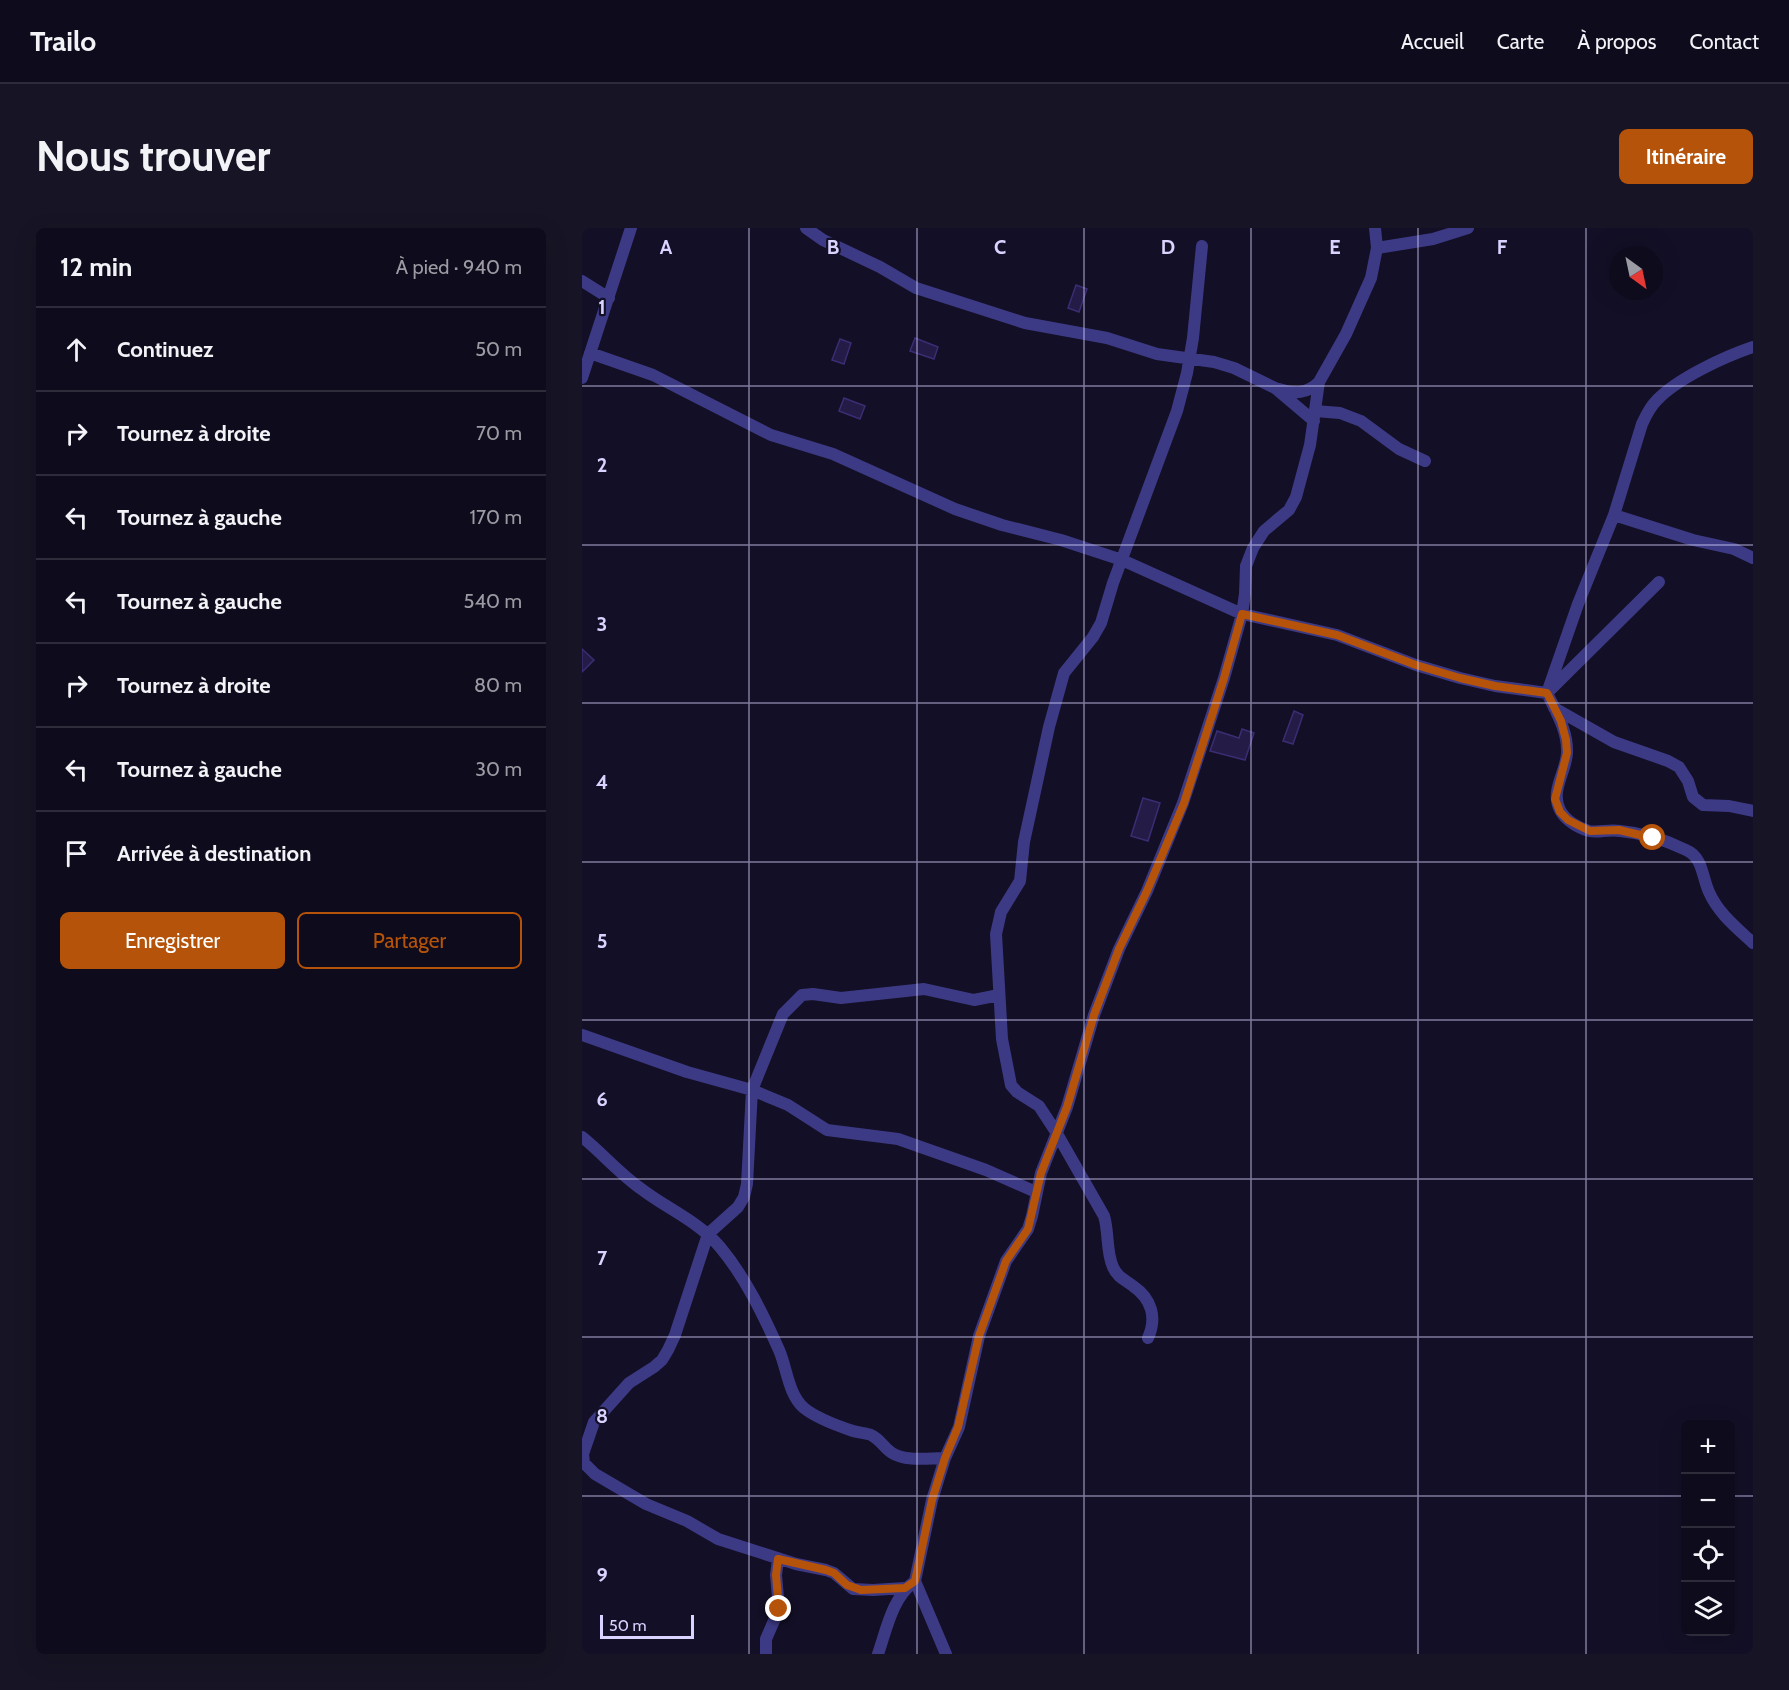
<!DOCTYPE html>
<html lang="fr">
<head>
<meta charset="utf-8">
<style>
	body { margin:0; font-family:Cabin,sans-serif; background:#171425; color:#f1f3f6 }
	.controls { position:absolute; right:18px; bottom:18px; display:grid; overflow:hidden; border-radius:9px; box-shadow:0 6px 24px #0002 }
	.controls button { width:54px; height:54px; display:grid; place-items:center; padding:0; border:0; border-bottom:2px solid #2e2b3b; background:#0e0b1c; color:#f1f3f6; font:30px sans-serif }
	.compass { position:absolute; left:1027px; top:18px; width:54px; height:54px; border-radius:50%; background:#0e0b1c; box-shadow:0 6px 24px #0002; rotate:147deg }
	.scale { position:absolute; left:18px; bottom:15px; width:94px; box-sizing:border-box; padding-left:6px; border:3px solid #d9d4ff; border-top:0; font-size:16px; line-height:21px; white-space:nowrap; color:#d9d4ff; -webkit-text-stroke:4px #130f26; paint-order:stroke }
	.stop { position:absolute; width:18px; height:18px; margin:-14px; border:4px solid #b45309; border-radius:50%; background:#fff }
	.stop.end { background:#b45309; border-color:#fff; box-shadow:0 2px 6px #0008 }
	.list { margin:0; padding:0; list-style:none }
	h2 { display:flex; justify-content:space-between; align-items:center; height:78px; margin:0; padding:0 24px; font-size:26px }
	h2 small { font-size:20px; font-weight:400; color:#9b9ba3 }
	.list li { display:grid; grid-template-columns:39px 1fr auto; gap:18px; align-items:center; box-sizing:border-box; height:84px; padding:0 24px; border-top:2px solid #2e2b3b }
	.list b { display:block; font-size:22px; white-space:nowrap }
	.list em { font-size:20px; font-style:normal; color:#9b9ba3 }
	.actions { display:flex; gap:12px; padding:18px 24px }
	.actions a { flex:1; padding:14px 0; border:2px solid #b45309; border-radius:9px; text-align:center; font-size:21px; color:#b45309 }
	.actions .main { background:#b45309; color:#fff }
	.icon { flex:none; width:33px; height:33px; fill:none; stroke:currentColor; stroke-width:2; stroke-linecap:round; stroke-linejoin:round }
	.map { position:relative; flex:none; width:1171px; height:1426px; overflow:hidden; border-radius:9px }
	header { display:flex; align-items:center; gap:36px; box-sizing:border-box; height:84px; padding:0 30px; background:#0e0b1c; border-bottom:2px solid #2e2b3b }
	header strong { font-size:28px }
	nav { display:flex; gap:33px; margin-inline-start:auto; font-size:21px }
	.intro { display:flex; align-items:center; justify-content:space-between; box-sizing:border-box; height:144px; padding:0 36px }
	h1 { margin:0; font-size:42px }
	.button { padding:15px 27px; border-radius:9px; background:#b45309; color:#fff; font-size:21px; font-weight:700 }
	main { display:flex; gap:36px; padding:0 36px }
	aside { flex:1; background:#0e0b1c; border-radius:9px; box-shadow:0 6px 24px #0002 }
	.map>svg:first-child { display:block }
</style>
</head>
<body>
<header>
<strong>Trailo</strong>
<nav><a>Accueil</a><a>Carte</a><a>À propos</a><a>Contact</a></nav>
</header>
<div class="intro"><h1>Nous trouver</h1><a class="button">Itinéraire</a></div>
<main>
<aside>
<h2>12 min<small>À pied · 940 m</small></h2>
<ul class="list">
<li><svg class="icon" aria-label="ahead" viewBox="0 0 24 24"><path d="M12 20V5M6 11l6-6 6 6"/></svg><div><b>Continuez</b></div><em>50 m</em></li>
<li><svg class="icon" aria-label="right" viewBox="0 0 24 24"><path d="M7 20v-9h11M14 6l5 5-5 5"/></svg><div><b>Tournez à droite</b></div><em>70 m</em></li>
<li><svg class="icon" aria-label="left" viewBox="0 0 24 24"><path d="M17 20v-9H6M10 6l-5 5 5 5"/></svg><div><b>Tournez à gauche</b></div><em>170 m</em></li>
<li><svg class="icon" aria-label="left" viewBox="0 0 24 24"><path d="M17 20v-9H6M10 6l-5 5 5 5"/></svg><div><b>Tournez à gauche</b></div><em>540 m</em></li>
<li><svg class="icon" aria-label="right" viewBox="0 0 24 24"><path d="M7 20v-9h11M14 6l5 5-5 5"/></svg><div><b>Tournez à droite</b></div><em>80 m</em></li>
<li><svg class="icon" aria-label="left" viewBox="0 0 24 24"><path d="M17 20v-9H6M10 6l-5 5 5 5"/></svg><div><b>Tournez à gauche</b></div><em>30 m</em></li>
<li><svg class="icon" aria-label="arrive" viewBox="0 0 24 24"><path d="M6 21V4h12l-3 4 3 4H6"/></svg><div><b>Arrivée à destination</b></div></li>
</ul>
<div class="actions"><a class="main">Enregistrer</a><a>Partager</a></div>
</aside>
<div class="map">
<svg width="1171" height="1426" viewBox="0 0 1171 1426">
	<rect width="100%" height="100%" fill="#130f26"/>
	<path fill="#241b47" stroke="#3b2d73" stroke-width="1.5" d="M494 57 505 61 497 84 486 80Z
		M333 110 356 119 352 131 328 123Z
		M258 111 269 115 262 136 250 132Z
		M262 170 283 178 278 191 257 183Z
		M0 421 12 432 0 444Z
		M712 483 721 487 711 516 701 513Z
		M660 501 672 505 663 532 628 523 635 503 657 510Z
		M561 570 578 575 566 613 549 608Z"/>
	<g fill="none" stroke-linecap="round" stroke-linejoin="round">
		<path stroke="#3d3a85" stroke-width="12" d="M224 0 241 12 298 39 334 60 443 95 525 110 575 126 632 134 652 140 693 160 732 193
			M795 20 851 11 886 0
			M0 53 27 70
			M1171 119C1142 129 1096 150 1075 172 1068 179 1064 187 1060 196L1032 287 996 376 965 465C974 484 986 503 985 525 984 544 968 563 978 582 983 592 996 600 1007 603 1016 605 1028 601 1038 603 1060 605 1084 612 1104 622 1121 629 1120 649 1127 664 1136 685 1155 700 1171 715
			M8 125 71 147 189 207 251 226 373 281 420 297 479 312 540 332 660 386 755 407 834 437 878 450 913 458 965 465 1077 354
			M0 150 49 0
			M697 161C713 166 725 166 737 154
			M733 183 758 185 779 193 817 221 843 233
			M1032 287 1111 312 1152 321 1171 330
			M972 480 1032 514 1086 533 1097 539 1106 553 1111 569 1121 577 1147 578 1171 583
			M0 807 105 844 170 862 206 877 245 902 316 911 404 942 454 964
			M0 909C20 925 37 945 58 960 85 981 115 992 138 1019 163 1049 181 1086 197 1122 205 1140 206 1166 222 1180 234 1190 256 1198 271 1203 277 1205 284 1205 289 1207 298 1211 302 1220 310 1225 324 1234 347 1230 363 1230
			M566 1110C575 1090 570 1071 551 1058 543 1052 535 1049 531 1039 524 1024 527 1004 522 988L474 904 457 878 435 864 429 857 420 811 414 706 419 684 438 653 442 614 467 499 482 445 511 409 519 395 531 355 595 183 605 145 611 110 620 18
			M333 1353 364 1426
			M323 1360 291 1362 271 1361 252 1345 244 1342 214 1336 136 1311 105 1293 64 1276 13 1246 2 1235 1 1226 12 1194 47 1155 72 1139 80 1132 86 1122 93 1107 126 1006 156 979 162 969 165 956 170 862 201 786 220 767 231 766 259 770 342 761 392 772 417 767
			M184 1426V1411L197 1381 194 1347 196 1331
			M296 1426C305 1400 310 1370 333 1353L350 1272 363 1230 377 1199 397 1108 424 1033 446 1001 450 988 459 945 485 879 512 787 537 721 565 663 601 575 642 450 660 386 663 366 664 338 671 320 682 303 707 282 714 269 728 217 737 154 764 106 789 50 795 20 793 0"/>
	</g>
	<g fill="none" stroke-linecap="round" stroke-linejoin="round">
		<path stroke="#b45309" stroke-width="8" d="M197 1381 194 1347 196 1331 244 1342 252 1345 265 1357 279 1362 323 1360 333 1353 350 1272 363 1230 376 1199 397 1108 424 1033 446 1001 459 945 485 879 512 787 537 721 565 663 602 575 642 450 660 386 755 407 834 437 878 450 913 458 965 465 979 493 984 512 985 525 973 571 978 584 986 592 1008 603 1037 602 1071 610"/>
	</g>
	<path fill="none" stroke="#d9d4ff" stroke-width="1.5" stroke-opacity="0.55" d="M167 0V1426M335 0V1426M502 0V1426M669 0V1426M836 0V1426M1004 0V1426M0 158H1171M0 317H1171M0 475H1171M0 634H1171M0 792H1171M0 951H1171M0 1109H1171M0 1268H1104M1148 1268H1171"/>
	<g font-size="20" text-anchor="middle" font-weight="bold" fill="#d9d4ff" stroke="#130f26" stroke-width="4.5" stroke-linejoin="round" paint-order="stroke">
		<text x="84" y="26">A</text>
		<text x="251" y="26">B</text>
		<text x="418" y="26">C</text>
		<text x="586" y="26">D</text>
		<text x="753" y="26">E</text>
		<text x="920" y="26">F</text>
		<text x="20" y="86">1</text>
		<text x="20" y="244">2</text>
		<text x="20" y="403">3</text>
		<text x="20" y="561">4</text>
		<text x="20" y="720">5</text>
		<text x="20" y="878">6</text>
		<text x="20" y="1037">7</text>
		<text x="20" y="1195">8</text>
		<text x="20" y="1354">9</text>
	</g>
</svg>
<div class="controls">
<button>+</button>
<button>−</button>
<button><svg class="icon" aria-label="locate" viewBox="0 0 24 24"><circle cx="12" cy="12" r="6"/><path d="M12 2v4M12 18v4M2 12h4M18 12h4"/></svg></button>
<button><svg class="icon" aria-label="layers" viewBox="0 0 24 24"><path d="M12 4l9 5-9 5-9-5zM3 14l9 5 9-5"/></svg></button>
</div>
<svg class="compass" viewBox="-18 -18 36 36"><path d="M0-13l5 13h-10z" fill="#e53935"/><path d="M0 13l5-13h-10z" fill="#9b9ba3"/></svg>
<div class="scale">50 m</div>
<div class="stop" style="left:1071px;top:610px"></div>
<div class="stop end" style="left:197px;top:1381px"></div>
</div>
</main>
</body>
</html>
